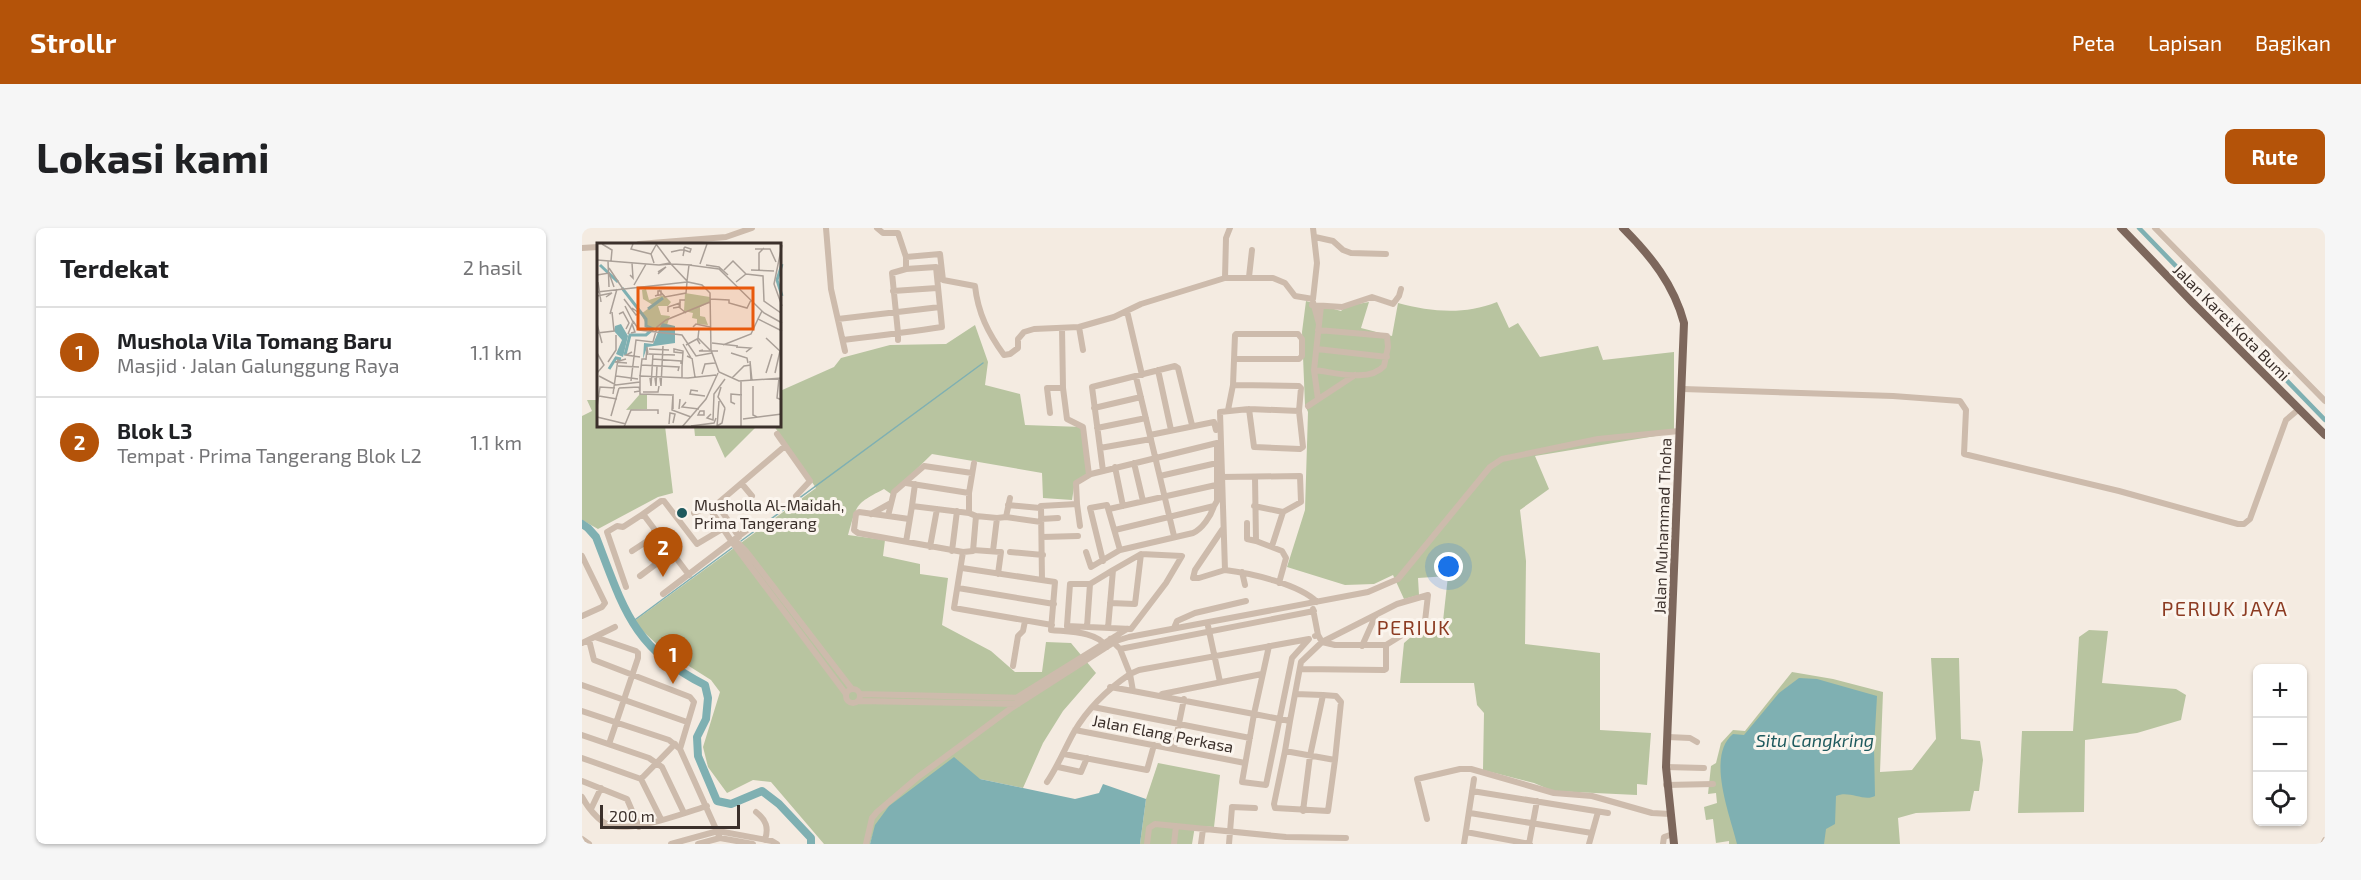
<!DOCTYPE html>
<html lang="id">
<head>
<meta charset="utf-8">
<style>
	body { margin:0; font-family:"Exo 2",sans-serif; background:#f6f6f6; color:#202124 }
	.controls { position:absolute; right:18px; bottom:18px; display:grid; overflow:hidden; border-radius:9px; box-shadow:0 2px 4px #0004 }
	.controls button { width:54px; height:54px; display:grid; place-items:center; padding:0; border:0; border-bottom:2px solid #e0e0e0; background:#fff; color:#202124; font:30px sans-serif }
	.scale { position:absolute; left:18px; bottom:15px; width:140px; box-sizing:border-box; padding-left:6px; border:3px solid #3b302b; border-top:0; font-size:16px; line-height:21px; white-space:nowrap; color:#3b302b; -webkit-text-stroke:4px #fbf5ee; paint-order:stroke }
	.you { position:absolute; left:867px; top:339px; width:21px; height:21px; margin:-15px; border:4px solid #fff; border-radius:50%; background:#1a73e8; box-shadow:0 0 0 9px #1a73e833 }
	.badge { display:grid; place-items:center; width:39px; height:39px; border-radius:50%; background:#b45309; color:#fff; font-size:20px; font-weight:700 }
	.pin { position:absolute; translate:-50% -50px; filter:drop-shadow(0 2px 3px #0008) }
	.pin::after { content:''; position:absolute; top:32px; width:21px; height:18px; background:inherit; clip-path:polygon(0 0,100% 0,50% 100%) }
	.list { margin:0; padding:0; list-style:none }
	h2 { display:flex; justify-content:space-between; align-items:center; height:78px; margin:0; padding:0 24px; font-size:26px }
	h2 small { font-size:20px; font-weight:400; color:#757577 }
	.list li { display:grid; grid-template-columns:39px 1fr auto; gap:18px; align-items:center; box-sizing:border-box; height:90px; padding:0 24px; border-top:2px solid #e0e0e0 }
	.list b { display:block; font-size:22px; white-space:nowrap }
	.list p { margin:0; font-size:20px; white-space:nowrap; color:#757577 }
	.list em { font-size:20px; font-style:normal; color:#757577 }
	.icon { flex:none; width:33px; height:33px; fill:none; stroke:currentColor; stroke-width:2; stroke-linecap:round; stroke-linejoin:round }
	.map { position:relative; flex:none; width:1743px; height:616px; overflow:hidden; border-radius:9px }
	header { display:flex; align-items:center; gap:36px; box-sizing:border-box; height:84px; padding:0 30px; background:#b45309; color:#fff }
	header strong { font-size:28px }
	nav { display:flex; gap:33px; margin-inline-start:auto; font-size:21px }
	.intro { display:flex; align-items:center; justify-content:space-between; box-sizing:border-box; height:144px; padding:0 36px }
	h1 { margin:0; font-size:42px }
	.button { padding:15px 27px; border-radius:9px; background:#b45309; color:#fff; font-size:21px; font-weight:700 }
	main { display:flex; gap:36px; padding:0 36px }
	aside { flex:1; background:#fff; border-radius:9px; box-shadow:0 2px 4px #0004 }
	.map>svg:first-child { display:block }
</style>
</head>
<body>
<header>
<strong>Strollr</strong>
<nav><a>Peta</a><a>Lapisan</a><a>Bagikan</a></nav>
</header>
<div class="intro"><h1>Lokasi kami</h1><a class="button">Rute</a></div>
<main>
<aside>
<h2>Terdekat<small>2 hasil</small></h2>
<ul class="list">
<li><span class="badge">1</span><div><b>Mushola Vila Tomang Baru</b><p>Masjid · Jalan Galunggung Raya</p></div><em>1.1 km</em></li>
<li><span class="badge">2</span><div><b>Blok L3</b><p>Tempat · Prima Tangerang Blok L2</p></div><em>1.1 km</em></li>
</ul>
</aside>
<div class="map">
<svg width="1743" height="616" viewBox="0 0 1743 616">
	<rect width="100%" height="100%" fill="#f4ebe1"/>
	<path fill="#b8c4a0" d="M724 73 759 83 764 78 787 74 779 100 810 108 816 75C850 84 882 87 915 74L927 100 936 95 958 129 1016 118 1021 132 1092 124V205L953 228 967 261 938 282 944 333 943 416 1018 425V502L1069 505 1065 557 1055 556V567L971 563 952 555 901 542 902 485 895 477 892 455H818L822 415 837 402H860L866 348 836 350 837 367 822 371 811 347 792 356 763 357 705 339 723 282 726 184 723 177 720 104Z
		M393 97 406 134 403 157 438 166 443 197 500 199 506 249 493 253 490 272 461 270 460 245 350 226 309 266 302 261C273 276 275 276 266 307L303 312 301 328 338 336V346L366 350 360 397 409 423 433 444H460L464 414 489 415 514 445 481 483 461 515 441 560 398 551 294 597 288 616H242L189 554 171 552 145 565 126 539 121 519 138 464 129 452 80 421 51 394 234 260 192 198H198V163L252 139 259 130 308 117 364 116Z
		M5 172H16V198H83L91 265 76 269 16 301 0 292V188L10 183Z
		M112 198H175L143 230 133 208H113Z
		M1507 402 1526 403 1520 455 1594 461 1604 467 1599 492 1555 505 1503 512 1502 584 1436 585 1440 503H1491L1497 409Z
		M1349 430H1377L1379 511 1398 513 1401 532 1397 563H1392L1388 583 1334 585 1316 590 1318 616H1147V613L1134 615 1131 591 1124 592 1122 579 1135 575 1134 565 1126 566 1129 538 1134 535 1139 515 1151 502 1163 503 1210 444 1251 451 1301 464 1298 544 1330 542 1354 511Z
		M576 535 638 547 632 599 613 598 610 616H558L564 571Z"/>
	<path fill="#7fb0b2" d="M1217 450 1235 451 1295 468 1292 520 1293 568C1282 574 1267 562 1254 568L1253 596 1244 601 1242 616H1155C1148 587 1124 528 1151 506L1162 507 1197 465Z
		M372 529 398 551 493 571 517 565 521 556 564 571 558 616H288L293 597 307 578Z"/>
	<g fill="none" stroke-linecap="round" stroke-linejoin="round">
		<path stroke="#7fb0b2" stroke-width="1.5" d="M159 313 401 135
			M50 394 150 320"/>
		<path stroke="#7fb0b2" stroke-width="4.5" d="M1557 0 1743 192"/>
		<path stroke="#7fb0b2" stroke-width="8" d="M0 296 6 300 14 309C41 379 51 421 123 457L126 470 124 491 115 509 116 528 135 573 149 576 180 563 197 576 229 610V616"/>
		<path stroke="#cdbbac" stroke-width="6" d="M244 0 249 61 263 123
			M295 0 301 5H316L324 29V41
			M1573 0 1743 173
			M733 9 751 13 761 22 769 25 804 26
			M57 16 144 9 170 0
			M0 20 16 19
			M324 29 358 26 361 52 393 58C396 85 406 105 422 127L428 126 436 120V111L442 104 452 101 497 99 532 89 559 76 643 50H691L703 55 713 68 731 71 735 35 731 0
			M667 49 670 22
			M643 50 644 10 648 0
			M311 63 355 60
			M731 74 737 96
			M730 77 760 79 790 69 811 76 817 68 819 61
			M545 83 560 147
			M256 91 358 79
			M497 99 501 122
			M480 100 481 160 485 191 501 199 507 247
			M261 112C294 108 327 104 360 99L354 39 324 41 310 45 316 105V112
			M735 121 805 129
			M576 142 589 202
			M732 142C752 144 787 155 802 138L806 119 805 108 736 102
			M554 149 592 308
			M651 157 717 158 719 160 717 183 721 219 718 221 672 219 667 181
			M1101 161 1311 168 1378 173 1384 182 1382 226 1537 263 1656 296H1662L1668 291 1704 192 1717 181
			M736 171 732 142 739 78
			M726 178 773 147
			M512 180 559 169
			M646 182 651 157 653 107 654 106H716L720 111V128L717 131H652
			M717 183 667 181 638 184 643 342C668 345 717 356 735 374
			M468 185 465 160H481
			M515 200 564 190
			M195 206 228 253 214 268
			M568 207 632 194 634 202
			M518 220 569 211
			M392 235 387 265V285L394 288 391 323 381 324 372 380 470 397
			M552 235 561 273
			M533 239 541 278
			M521 243 510 159 593 138 596 140 610 197
			M578 248 635 235
			M640 249 718 248 719 274 701 284 690 318
			M673 249 674 313 700 323 704 330 697 355
			M324 255 387 265
			M160 256 170 268
			M495 276 498 298
			M426 277 458 280
			M330 278 333 256
			M672 278 701 284
			M527 281 634 257
			M112 285 124 280 128 281 150 314 264 466
			M289 286 309 275
			M306 288 327 291
			M394 288 415 290 424 289 459 294
			M424 289 428 270
			M459 291 476 290
			M665 295V311L674 313
			M640 302 613 342 611 350H617L643 342
			M157 309 135 276 203 218
			M460 309 496 308
			M153 312 164 323 270 461
			M324 314 330 278 387 285
			M348 319 355 281
			M391 322 419 324 416 346
			M50 323 76 306
			M370 323 375 283
			M411 323 415 290
			M381 324 276 305 272 302 274 286 277 284 306 288 312 264 342 238 390 245
			M428 324 461 327
			M504 324 509 339 538 322 611 305C620 301 629 288 632 278
			M0 328 23 375 20 379 0 388
			M521 333 508 280 525 277 538 322
			M380 340 473 354 469 402C487 404 514 403 525 419
			M660 344 663 357
			M107 347 61 286 79 273H82L115 316 142 300
			M58 348 90 324
			M460 352 459 278 495 276 494 255 509 246 635 215V273L632 278 533 302
			M44 359 25 304 35 298 41 299 61 286
			M376 360 472 376
			M81 366 174 295
			M528 375 553 376 559 326
			M731 381 736 407 733 408
			M626 398 638 454
			M505 399 508 356
			M526 400 531 342 508 356H488L485 398 549 401 584 355 600 328 559 326 531 342
			M592 400 595 393 613 385 664 373
			M736 407 740 414 815 376 846 367 843 393 804 417
			M13 409 54 423
			M7 412 12 432 108 469 112 474 98 521
			M0 415 33 399
			M780 418 793 389
			M538 421 732 383
			M431 438 436 408 441 403 443 393
			M0 457 105 494
			M528 459 551 463 548 446 557 442 727 411 710 430 684 557 660 554 672 486 708 493 703 523
			M264 468a7 7 0 1 1 14 0a7 7 0 1 1-14 0Z
			M551 463 672 486 687 418
			M278 466 444 470
			M580 466 680 446
			M713 466 741 467 728 528 721 583
			M741 467 754 468 759 474 753 532
			M434 470 545 401
			M276 473 436 476
			M511 479 668 510
			M0 483 87 512 98 521 138 610
			M708 493 719 434 740 414 753 417H804V441L802 442 718 441
			M493 502 663 535
			M0 507 67 530 80 539 102 585
			M1086 509 1108 510 1115 514
			M27 516 56 430V425
			M592 520 602 471
			M703 523 753 532 746 583 693 580 692 576Z
			M482 526 565 542 572 517
			M0 530 59 551 79 591
			M476 539 499 544 505 530
			M1084 539 1122 540
			M59 551 93 516
			M0 553 45 571 57 599
			M465 554C476 538 483 520 492 504 506 480 526 461 548 446L538 421 528 411
			M1084 557 1131 556
			M890 563 1026 585
			M0 569C5 578 13 588 21 594 41 609 102 585 125 578
			M9 581 19 560
			M174 584C184 592 187 599 183 612
			M888 585 1010 605
			M845 591 835 551 878 541H889L972 565 1010 568 1070 585 1088 586
			M884 604 948 616
			M0 611 7 616
			M89 616 136 603 190 613 195 616
			M116 616 138 610 171 616
			M284 616 290 590 295 584 336 549 428 481 534 413 547 409 786 364 816 351 908 239 920 231 1016 211 1097 203
			M565 616 567 600 573 596 704 609 764 610
			M592 616 594 598
			M619 616 621 601
			M647 616 650 579 673 580
			M882 616 892 551
			M947 616 955 573
			M1007 616 1016 584
			M1081 616 1082 609 1091 606
			M1741 616 1743 612"/>
		<path stroke="#7d675c" stroke-width="8" d="M1041 0C1069 28 1092 57 1102 95L1084 539 1092 616
			M1539 0 1610 74 1743 207"/>
	</g>
	<circle fill="#1f5a5e" stroke="#fbf5ee" stroke-width="2" cx="100" cy="285" r="6"/>
	<g text-anchor="middle" dominant-baseline="central" stroke-width="6" stroke-linejoin="round" paint-order="stroke">
		<g font-size="16" fill="#3b302b" stroke="#fbf5ee">
			<text transform="translate(1650 94) rotate(45)">Jalan Karet Kota Bumi</text>
			<text transform="translate(1080 298) rotate(-88)">Jalan Muhammad Thoha</text>
			<text transform="translate(581 505) rotate(11)">Jalan Elang Perkasa</text>
		</g>
		<g font-size="16" fill="#3b302b" stroke="#fbf5ee" text-anchor="start">
			<text x="112" y="276">Musholla Al-Maidah,<tspan x="112" dy="18">Prima Tangerang</tspan></text>
		</g>
		<g font-size="18" font-style="italic" fill="#1f5a5e" stroke="#fbf5ee">
			<text x="1233" y="512">Situ Cangkring</text>
		</g>
		<g font-size="20" letter-spacing="1.5" fill="#8c3b22" stroke="#fbf5ee">
			<text x="1643" y="380">PERIUK JAYA</text>
			<text x="832" y="399">PERIUK</text>
		</g>
	</g>
	<g transform="translate(15 15)">
		<rect width="184" height="184" fill="#f4ebe1"/>
		<path d="M49 46 52 57 67 52 74 59 71 63H61L64 72 73 73 70 82 59 87 50 83 44 71 56 62 46 56 45 47ZM88 50 113 54V59L103 64V73L108 74 111 82 100 81V76L95 75 96 70 87 68ZM43 151 50 152V166L29 167Z" fill="#b8c4a0"/>
		<path d="M65 80 78 83V100L50 104 46 116 47 100 56 101ZM24 81 31 93 26 114 19 111 25 97 17 88 18 83Z" fill="#7fb0b2"/>
		<path fill="none" stroke="#7fb0b2" stroke-width="3" d="M185 21 180 37 185 53M3 22 21 39M25 45 49 76V83L56 86 49 92H33L28 112M51 66 66 55M12 126 19 115 24 116"/>
		<path fill="none" stroke="#aaa098" stroke-width="1.5" d="M5 1 15 7 14 18M36 1 34 6 54 11M59 1 74 21 95 22M185 2 177 41 185 63M158 6H173L179 19M74 9 83 7H87L93 9 94 6 88 4 87 5V8L86 13M0 17 62 22M11 18 12 44M57 20 54 11 59 2M73 20 62 22 74 21 91 39 105 42 113 50 114 107 122 129 142 138 185 135M103 21 110 1M109 22 122 24 131 32M12 25 26 46M127 27 136 18 149 31M154 27 177 28M162 27V10L167 5M61 29 69 24 61 31M0 32 12 30 17 44M33 32 36 35 35 20M90 38 92 22 122 26 167 70 185 80M1 39 4 59M139 39 149 31 166 33 167 58 184 70M37 42 49 21M62 47 68 54 89 50 90 39M0 49 90 39M0 53 15 50 9 54M58 53 61 52H64V48H61V53M27 56 39 72 42 70 35 65M113 56 132 57V60L150 65 154 57M88 57H83V65L89 70M28 63 37 81M165 68 161 76 185 88M71 69V64L83 60 82 64 76 65M13 71 20 46M22 71 26 69 32 80 29 86M36 78 42 87 85 92 99 113 115 110M0 81 5 100M96 84 99 81 113 84M102 86 101 95 113 107M0 90 17 88 15 69M31 91 35 81 38 89 34 90M169 95 184 109M115 100 141 103M86 101 94 115 90 113M89 102 100 96 103 101M126 102 154 91 161 76M139 104 154 105 149 109M52 106 72 107M106 107 102 108H121M35 109 29 112 43 114M0 110 7 122 0 130M134 110 150 115 151 120M52 111 78 112M95 115 98 134M29 116 18 119 30 120M55 116 84 118V121M49 117 50 104 51 112M11 119 19 107V92M44 122 82 124 81 128M21 123 42 124M169 130 175 111M178 130 183 108M105 131 108 121 118 120M2 133 19 142 43 139M19 133 41 136M43 133 45 116H49M53 135 54 143 56 111M58 135 59 143 60 123M63 135 64 143 66 103M85 135V124L86 109V108L77 106V109L86 110M135 135 147 123 154 122M182 135 180 155 185 157M154 137 153 118 155 138M34 138 39 97 56 99 60 84 69 77 113 59M144 138V184M43 142V151L75 152M43 142V133L91 135 119 132M156 143V172L160 174M124 144 121 154 128 165M22 145 42 144 43 148 37 149M101 148 94 147 93 151 108 153M46 149H61L62 143M16 151 21 116M2 153 20 156M83 157 82 166 83 156M89 159 85 164 102 166M138 161 134 159V151L145 152M0 164 3 144 18 145M76 166V151L75 167 94 174M107 168V172H101L103 168ZM114 171 110 175 116 177 117 151 128 136M14 173 22 145M0 174 29 181M146 176 185 171M72 181 73 170 78 171 76 180M94 183 117 180 119 175M120 183 125 180 128 165M27 184 34 167H61V171M85 184 109 156 121 130M120 184 122 158"/>
		<path fill="#e8590c" fill-opacity="0.15" stroke="#e8590c" stroke-width="3" d="M41 45H156V86H41Z"/>
		<rect width="184" height="184" fill="none" stroke="#3b302b" stroke-width="3"/>
	</g>
</svg>
<div class="controls">
<button>+</button>
<button>−</button>
<button><svg class="icon" aria-label="locate" viewBox="0 0 24 24"><circle cx="12" cy="12" r="6"/><path d="M12 2v4M12 18v4M2 12h4M18 12h4"/></svg></button>
</div>
<div class="scale">200 m</div>
<div class="you"></div>
<div class="pin badge" style="left:91px;top:456px">1</div>
<div class="pin badge" style="left:81px;top:349px">2</div>
</div>
</main>
</body>
</html>
